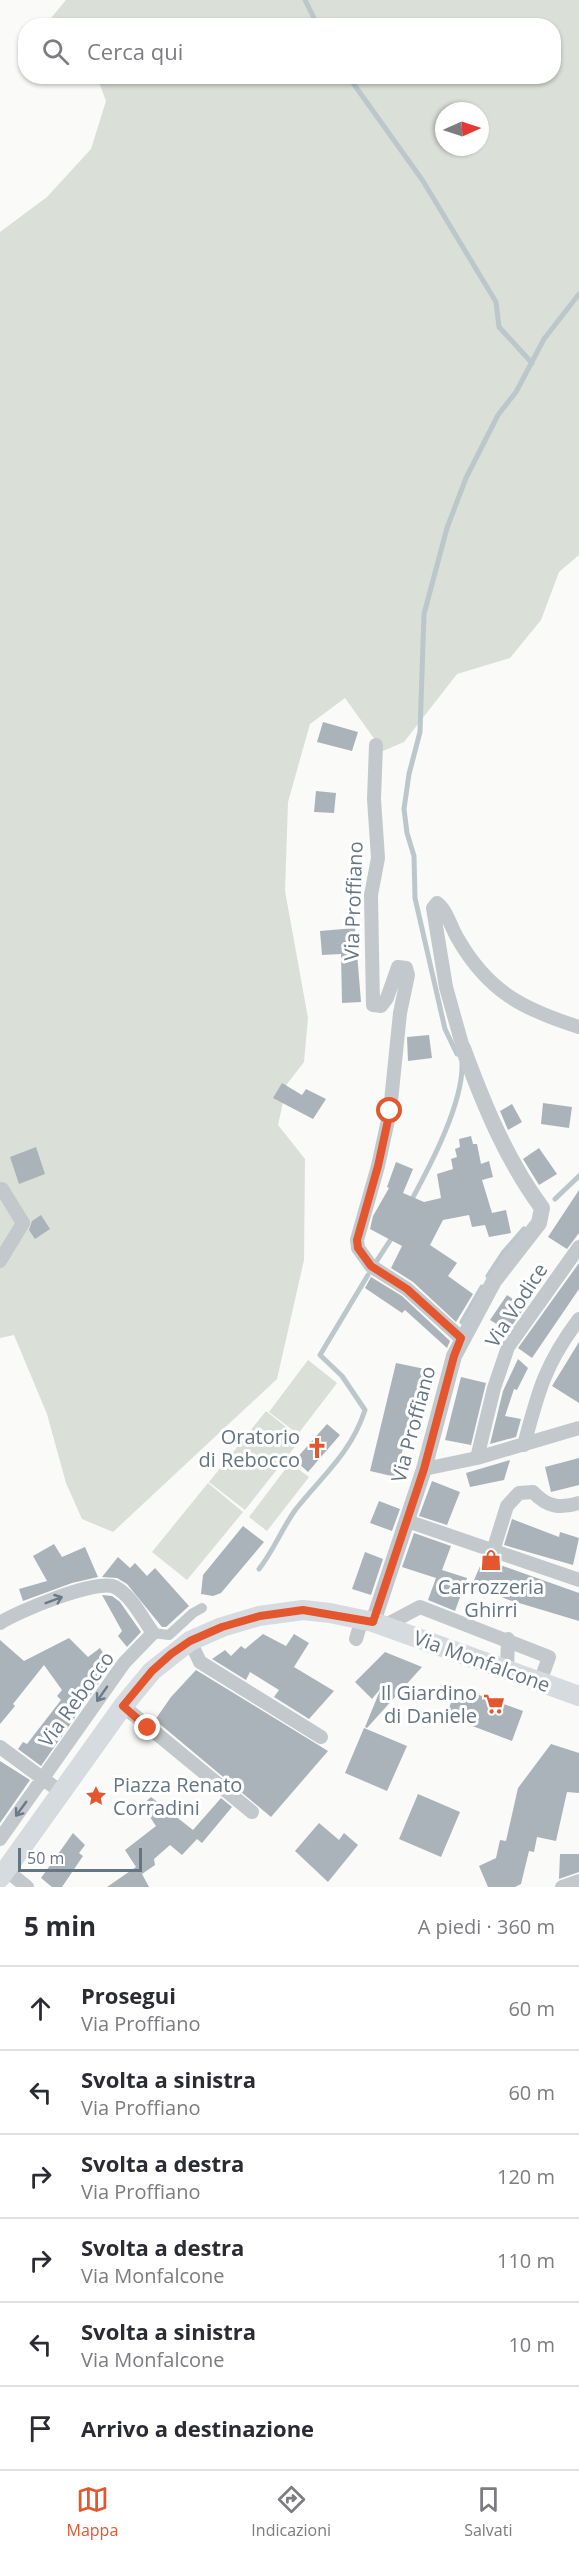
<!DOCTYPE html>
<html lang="it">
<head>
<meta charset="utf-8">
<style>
	body { margin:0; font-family:"Open Sans",sans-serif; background:#f2f2f3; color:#2b2b33 }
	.compass { position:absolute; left:435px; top:102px; width:54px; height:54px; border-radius:50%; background:#fff; box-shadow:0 2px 4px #0004; rotate:87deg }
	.scale { position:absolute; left:18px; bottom:15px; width:124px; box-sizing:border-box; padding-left:6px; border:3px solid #657683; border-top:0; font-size:16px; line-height:21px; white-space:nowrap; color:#657683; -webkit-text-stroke:4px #fff; paint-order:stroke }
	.stop { position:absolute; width:18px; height:18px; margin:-14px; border:4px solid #e4572e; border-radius:50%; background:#fff }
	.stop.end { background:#e4572e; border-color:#fff; box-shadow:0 2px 6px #0008 }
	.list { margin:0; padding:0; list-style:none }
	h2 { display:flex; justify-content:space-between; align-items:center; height:78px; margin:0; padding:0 24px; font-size:26px }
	h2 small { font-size:20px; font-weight:400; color:#7c7c81 }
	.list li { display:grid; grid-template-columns:39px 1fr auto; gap:18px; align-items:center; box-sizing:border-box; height:84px; padding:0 24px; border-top:2px solid #e1e1e2 }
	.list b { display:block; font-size:22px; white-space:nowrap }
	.list p { margin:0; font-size:20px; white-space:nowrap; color:#7c7c81 }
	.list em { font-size:20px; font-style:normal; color:#7c7c81 }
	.icon { flex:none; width:33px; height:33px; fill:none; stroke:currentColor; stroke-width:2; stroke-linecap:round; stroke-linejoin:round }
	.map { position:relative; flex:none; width:579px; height:1887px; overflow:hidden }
	.search { position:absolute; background:#fff; box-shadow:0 2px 4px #0004; left:18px; right:18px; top:18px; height:66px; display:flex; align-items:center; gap:15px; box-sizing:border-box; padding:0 21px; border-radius:24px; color:#7c7c81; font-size:22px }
	.sheet { height:582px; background:#fff }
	nav { display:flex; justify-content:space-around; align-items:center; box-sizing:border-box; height:84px; border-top:2px solid #e1e1e2; background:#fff; font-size:16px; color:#7c7c81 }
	nav a { display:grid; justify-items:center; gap:3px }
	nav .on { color:#e4572e }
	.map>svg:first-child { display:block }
</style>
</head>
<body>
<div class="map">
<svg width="579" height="1887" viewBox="0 0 579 1887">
	<rect width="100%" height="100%" fill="#fafaf8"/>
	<path fill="#dadfd7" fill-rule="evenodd" d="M66 0H579V555L559 572 541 620 510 658 457 674 404 742 383 751 345 698 310 724 288 802 285 891 308 1018 304 1062 287 1084 278 1125 305 1159 304 1260 277 1379 113 1532 82 1519 66 1483 47 1414 14 1335 0 1338V232L47 197 91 149 106 101 97 77 554 76V26H333L331 21V26H58L51 18ZM444 111H480V147H444Z
		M308 1360 337 1383 298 1434 269 1412Z
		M266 1411 301 1439 245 1510 209 1482Z
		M290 1463 309 1477 267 1531 249 1517Z
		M208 1483 243 1512 187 1580 152 1552Z"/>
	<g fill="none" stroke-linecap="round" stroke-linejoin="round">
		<path stroke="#bbc7cb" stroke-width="5" d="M305 0 318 26
			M348 76 423 181 496 302 499 327 532 363
			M457 1054 445 1029 415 898 414 856 407 833 404 809 409 774 420 732 424 614 447 528 466 478 498 415 516 392 544 339 579 294
			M555 1199 579 1176
			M411 1201C430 1166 464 1102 462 1062
			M376 1262 393 1236
			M488 1276 503 1253 524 1229
			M462 1322 482 1287
			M259 1569C274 1550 282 1528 296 1509 323 1475 351 1453 365 1410L342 1376 320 1355 368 1275"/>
	</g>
	<path fill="#aab3b9" d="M323 722 358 732 352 751 317 742Z
		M316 791 336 793 334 813 314 812Z
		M355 928 361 1002 342 1003 341 954 322 955 320 931Z
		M429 1035 432 1058 408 1061 407 1037Z
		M282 1083 302 1095 306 1089 326 1099 313 1119 273 1098Z
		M543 1103 572 1107 569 1128 541 1124Z
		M512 1104 522 1122 508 1130 500 1111Z
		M471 1136 473 1144H477L481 1164 489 1161 493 1177 482 1180 492 1213 506 1210 511 1233 489 1237 485 1225 472 1227 469 1215 443 1220 430 1245 457 1263 448 1276 473 1294 456 1322 413 1282 391 1268 402 1246 370 1229 373 1216 389 1188 387 1187 396 1162 413 1169 403 1193 424 1202 441 1198 437 1174 453 1169 451 1159 457 1157 455 1149 460 1147 459 1139Z
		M36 1147 45 1174 19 1184 10 1157Z
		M539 1148 557 1174 539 1185 523 1159Z
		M579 1190V1233L567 1249 548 1237Z
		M41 1215 50 1229 35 1239 29 1230 32 1221Z
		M579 1263V1289L532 1358 518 1348Z
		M371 1277 402 1296 450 1341 447 1348 405 1310 402 1313 365 1288Z
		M507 1295 525 1307 508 1331 490 1320Z
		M579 1342V1403L552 1386Z
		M518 1359 528 1368 517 1390 514 1389 505 1416 521 1419 516 1437 490 1444 503 1391Z
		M396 1363 425 1369 422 1384 419 1383 396 1477 370 1471Z
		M461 1377 486 1383 471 1445 445 1440Z
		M327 1424 340 1435 308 1472 295 1460Z
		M579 1458V1485L551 1492 545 1467Z
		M510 1460 504 1480 470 1487 466 1473Z
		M432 1481 460 1492 447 1525 419 1516Z
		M379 1501 400 1509 392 1531 370 1523Z
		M512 1519 559 1537 560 1532 579 1538 573 1565 504 1545Z
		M243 1526 264 1542 221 1593 213 1596 201 1594 203 1575Z
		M414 1533 451 1546 442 1570 467 1578 455 1611 428 1600 436 1578 402 1567Z
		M54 1544 62 1557 85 1547 98 1577 72 1583 23 1601 19 1589 47 1581 33 1556Z
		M365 1552 383 1559 371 1595 352 1589Z
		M118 1557 130 1568 135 1563 147 1576 155 1568 189 1606 166 1627H162L127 1584 117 1578 102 1577Z
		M483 1559 579 1593V1621L509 1600 472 1585Z
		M102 1595 112 1596 120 1602 141 1632 127 1647 118 1636 122 1631Z
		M263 1634 286 1646 294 1634 309 1643 294 1667 334 1691 309 1719 274 1697 279 1690 250 1672 246 1680 212 1659 225 1650 231 1656 241 1646 245 1649Z
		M69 1638 88 1657 100 1648 111 1666 41 1766 18 1749 23 1742 27 1744 61 1700 57 1696 62 1690 44 1665 13 1704 15 1706 0 1724V1640L24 1661Z
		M385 1652 422 1667 367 1728 365 1727 381 1688 372 1699 355 1682Z
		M196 1670 328 1751 271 1817 155 1720 171 1697Z
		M457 1687 523 1711 512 1741 446 1716Z
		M364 1728 407 1746 387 1791 345 1773Z
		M551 1744 579 1753V1793L567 1792 556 1841 537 1837 534 1852 529 1851 521 1884 515 1887H488L479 1866 496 1858 500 1840 506 1841 518 1788Z
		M0 1761 30 1780 0 1823Z
		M418 1794 460 1812 441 1857 399 1839Z
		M151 1797 193 1830 221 1798 232 1807 202 1843 197 1839 182 1855 170 1845 154 1859 155 1865 142 1874 149 1887H107L136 1867 125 1850 156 1826 142 1805Z
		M319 1823 339 1840 344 1833 358 1845 328 1882 295 1851Z
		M73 1833 85 1845 79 1853 83 1856 62 1887H52L41 1878Z
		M560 1854H579V1872L559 1879Z"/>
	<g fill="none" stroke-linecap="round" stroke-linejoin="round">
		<path stroke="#c3c8cc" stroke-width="10" d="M153 1633 169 1635 193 1613 202 1608"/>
		<path stroke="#c3c8cc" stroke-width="14" d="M376 745 374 799 378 858 371 895 373 1005 381 1006 387 998 398 967 406 968 408 975 400 1013 390 1111 378 1166 357 1240 358 1248 371 1266 407 1289 461 1338
			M463 1048 446 987 433 908 437 903C447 910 451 928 458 939 488 991 522 1009 579 1027
			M0 1261 23 1223 2 1189
			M524 1445C538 1392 545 1364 579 1319
			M477 1458 494 1388 508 1347 579 1247
			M424 1469 477 1458 579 1428
			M407 1521 579 1580
			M493 1551 507 1506 519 1493 533 1492C547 1507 560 1509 579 1503
			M0 1623C17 1612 97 1578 115 1587 132 1596 142 1618 153 1633L124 1663 0 1839
			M384 1626 420 1607 549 1657 540 1682
			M356 1639 362 1619
			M190 1641 200 1662 321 1737
			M507 1669 508 1639
			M123 1706 252 1812
			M0 1747 61 1792
			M6 1870 27 1887
			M562 1887 579 1881"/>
		<path stroke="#c3c8cc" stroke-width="16" d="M373 1622 424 1469 454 1356 494 1281 539 1223 542 1208C506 1159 484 1105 463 1048"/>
		<path stroke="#d6dbdf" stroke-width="20" d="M0 1878 123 1706 152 1671 190 1641 222 1627 259 1616 303 1610 330 1613 373 1622 579 1696"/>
	</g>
	<defs><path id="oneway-shaft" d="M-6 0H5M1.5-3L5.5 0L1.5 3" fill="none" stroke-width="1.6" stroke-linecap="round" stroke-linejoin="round" transform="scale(1.5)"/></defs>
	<g stroke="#6a7a87">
		<use href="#oneway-shaft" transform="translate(54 1600) rotate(-21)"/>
		<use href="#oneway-shaft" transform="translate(102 1694) rotate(125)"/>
		<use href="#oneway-shaft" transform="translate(21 1809) rotate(126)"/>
	</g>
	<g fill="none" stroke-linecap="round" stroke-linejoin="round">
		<path stroke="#e4572e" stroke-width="8" d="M148 1728 123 1706 152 1671 171 1654 190 1641 222 1627 260 1616 303 1610 373 1622 424 1469 454 1356 461 1338 407 1289 371 1266 358 1248 357 1240 378 1166 390 1111"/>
	</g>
	<defs>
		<symbol id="church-bare" viewBox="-9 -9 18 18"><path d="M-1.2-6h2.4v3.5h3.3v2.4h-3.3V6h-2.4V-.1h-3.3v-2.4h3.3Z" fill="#e4572e" stroke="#fff" stroke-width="2.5" paint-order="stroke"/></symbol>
		<symbol id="shop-bare" viewBox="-9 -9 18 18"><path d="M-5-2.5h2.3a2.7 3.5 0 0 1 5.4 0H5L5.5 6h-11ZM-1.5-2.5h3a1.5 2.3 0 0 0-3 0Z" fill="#e4572e" stroke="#fff" stroke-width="2.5" paint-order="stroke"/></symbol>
		<symbol id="supermarket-bare" viewBox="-9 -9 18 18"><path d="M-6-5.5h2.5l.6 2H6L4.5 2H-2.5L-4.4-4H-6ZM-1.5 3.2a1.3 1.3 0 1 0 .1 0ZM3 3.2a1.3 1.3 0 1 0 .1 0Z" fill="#e4572e" stroke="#fff" stroke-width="2.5" paint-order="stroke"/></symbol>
		<symbol id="sight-bare" viewBox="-9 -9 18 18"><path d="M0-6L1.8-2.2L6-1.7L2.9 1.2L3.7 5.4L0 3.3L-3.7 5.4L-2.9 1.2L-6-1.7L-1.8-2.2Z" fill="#e4572e" stroke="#fff" stroke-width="2.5" paint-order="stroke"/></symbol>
	</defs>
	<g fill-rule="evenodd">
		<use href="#church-bare" x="302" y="1433" width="30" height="30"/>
		<use href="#shop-bare" x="476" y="1545" width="30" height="30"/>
		<use href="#supermarket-bare" x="479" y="1689" width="30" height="30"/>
		<use href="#sight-bare" x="81" y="1781" width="30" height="30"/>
	</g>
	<g text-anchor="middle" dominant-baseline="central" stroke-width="6" stroke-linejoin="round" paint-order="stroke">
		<g font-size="20" fill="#657683" stroke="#fff">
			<text transform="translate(353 901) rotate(-88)">Via Proffiano</text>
			<text transform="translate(516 1305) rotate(-57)">Via Vodice</text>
			<text transform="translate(413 1424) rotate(-75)">Via Proffiano</text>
			<text transform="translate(482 1661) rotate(20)">Via Monfalcone</text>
			<text transform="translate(76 1699) rotate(-54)">Via Rebocco</text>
		</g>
		<g font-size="20" fill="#657683" stroke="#fff" text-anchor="end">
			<text x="300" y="1436">Oratorio<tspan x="300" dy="23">di Rebocco</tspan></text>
			<text x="491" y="1586" text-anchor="middle">Carrozzeria<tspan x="491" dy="23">Ghirri</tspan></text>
			<text x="477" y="1692">Il Giardino<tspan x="477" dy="23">di Daniele</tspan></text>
			<text x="113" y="1784" text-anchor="start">Piazza Renato<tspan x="113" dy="23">Corradini</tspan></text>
		</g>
	</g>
</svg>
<svg class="compass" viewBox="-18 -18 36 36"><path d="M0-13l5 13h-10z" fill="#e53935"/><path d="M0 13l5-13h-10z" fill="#7c7c81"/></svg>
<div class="scale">50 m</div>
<div class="stop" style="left:390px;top:1111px"></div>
<div class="stop end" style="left:148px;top:1728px"></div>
<div class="search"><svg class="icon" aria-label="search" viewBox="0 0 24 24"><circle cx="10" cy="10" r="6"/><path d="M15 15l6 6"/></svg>Cerca qui</div>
</div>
<section class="sheet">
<h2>5 min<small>A piedi · 360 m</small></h2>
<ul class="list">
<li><svg class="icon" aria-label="ahead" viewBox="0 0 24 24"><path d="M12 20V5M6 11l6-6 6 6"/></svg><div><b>Prosegui</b><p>Via Proffiano</p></div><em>60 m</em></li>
<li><svg class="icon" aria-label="left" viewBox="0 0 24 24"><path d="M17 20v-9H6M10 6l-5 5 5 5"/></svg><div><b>Svolta a sinistra</b><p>Via Proffiano</p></div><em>60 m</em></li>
<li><svg class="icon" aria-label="right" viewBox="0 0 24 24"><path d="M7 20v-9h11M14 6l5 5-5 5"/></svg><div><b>Svolta a destra</b><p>Via Proffiano</p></div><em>120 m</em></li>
<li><svg class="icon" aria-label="right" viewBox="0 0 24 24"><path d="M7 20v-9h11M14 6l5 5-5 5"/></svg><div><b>Svolta a destra</b><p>Via Monfalcone</p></div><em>110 m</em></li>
<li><svg class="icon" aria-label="left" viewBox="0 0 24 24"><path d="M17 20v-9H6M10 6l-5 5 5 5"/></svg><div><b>Svolta a sinistra</b><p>Via Monfalcone</p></div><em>10 m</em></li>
<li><svg class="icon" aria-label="arrive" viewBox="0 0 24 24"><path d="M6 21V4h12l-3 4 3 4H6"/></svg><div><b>Arrivo a destinazione</b></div></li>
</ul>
</section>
<nav>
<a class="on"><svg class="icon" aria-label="map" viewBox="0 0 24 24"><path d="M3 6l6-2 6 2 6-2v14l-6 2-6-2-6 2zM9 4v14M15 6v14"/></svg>Mappa</a>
<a><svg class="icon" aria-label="directions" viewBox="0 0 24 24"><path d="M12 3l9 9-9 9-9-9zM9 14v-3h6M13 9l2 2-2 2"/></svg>Indicazioni</a>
<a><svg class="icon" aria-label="saved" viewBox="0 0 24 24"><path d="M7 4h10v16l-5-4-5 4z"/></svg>Salvati</a>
</nav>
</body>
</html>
